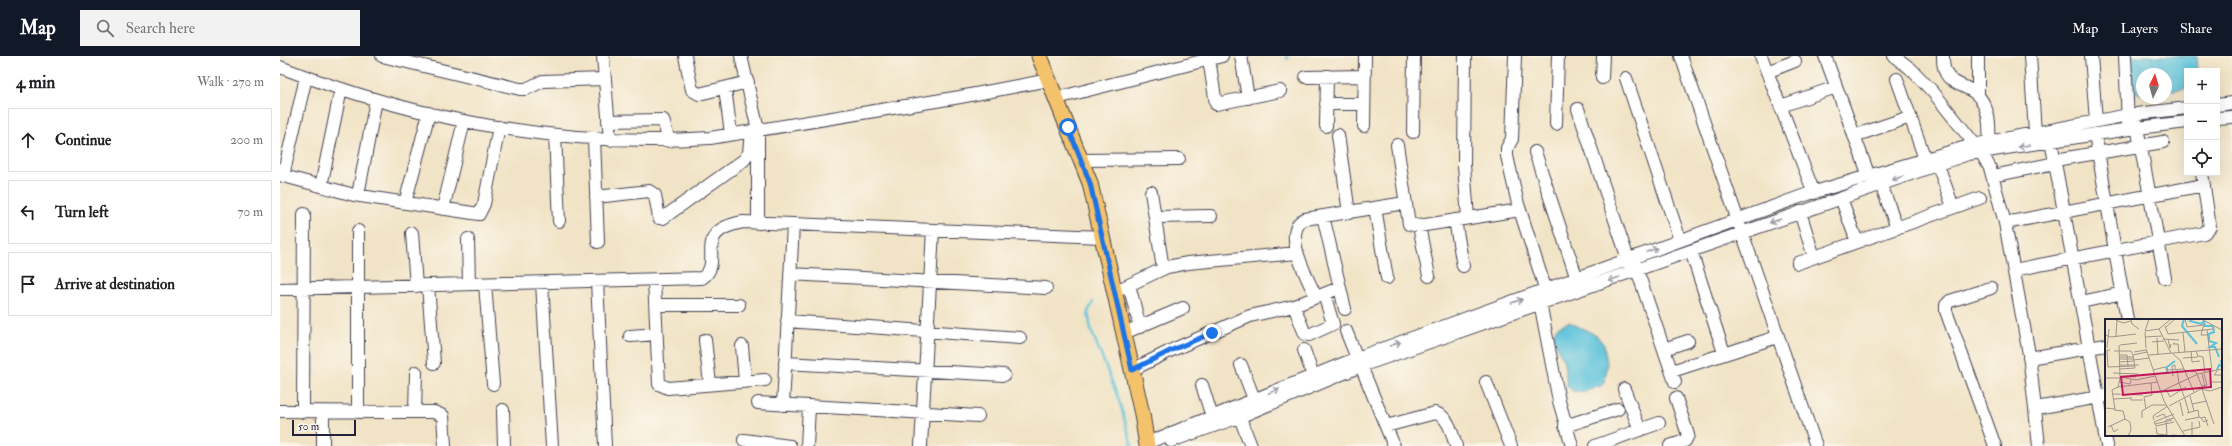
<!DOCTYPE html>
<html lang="en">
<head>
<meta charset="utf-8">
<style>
	body { margin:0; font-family:"IM FELL Double Pica",serif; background:#f2f2f2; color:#202124 }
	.controls { position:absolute; right:12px; top:12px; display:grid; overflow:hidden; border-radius:0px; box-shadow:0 4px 16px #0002 }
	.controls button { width:36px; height:36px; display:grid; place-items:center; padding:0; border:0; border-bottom:1px solid #e0e0e0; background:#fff; color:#202124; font:20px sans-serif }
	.compass { position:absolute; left:1856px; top:12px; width:36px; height:36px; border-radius:50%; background:#fff; box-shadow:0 4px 16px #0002; rotate:5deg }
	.scale { position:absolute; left:12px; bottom:10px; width:64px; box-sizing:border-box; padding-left:4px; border:2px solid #22223b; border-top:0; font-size:11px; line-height:14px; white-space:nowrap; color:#22223b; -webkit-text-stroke:3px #fbf7ec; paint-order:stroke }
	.stop { position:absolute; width:12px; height:12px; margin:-9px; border:3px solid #1a73e8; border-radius:50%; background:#fff }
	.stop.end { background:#1a73e8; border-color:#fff; box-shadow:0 1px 4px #0008 }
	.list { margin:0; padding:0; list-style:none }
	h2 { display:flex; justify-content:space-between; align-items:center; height:52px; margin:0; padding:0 16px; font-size:17px }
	h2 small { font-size:13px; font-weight:400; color:#757577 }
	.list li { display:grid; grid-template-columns:26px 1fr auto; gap:12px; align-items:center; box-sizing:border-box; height:64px; margin:0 8px 8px; padding:0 8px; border:1px solid #e0e0e0; border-radius:0px }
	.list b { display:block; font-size:15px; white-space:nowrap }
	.list em { font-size:13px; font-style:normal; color:#757577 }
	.icon { flex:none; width:22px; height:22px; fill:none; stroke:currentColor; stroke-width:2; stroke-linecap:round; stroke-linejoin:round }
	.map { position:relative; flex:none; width:1952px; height:390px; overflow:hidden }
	header { display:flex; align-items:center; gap:24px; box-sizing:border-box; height:56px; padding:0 20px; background:#111827; color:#fff }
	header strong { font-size:19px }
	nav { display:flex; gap:22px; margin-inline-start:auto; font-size:14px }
	.search { width:280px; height:36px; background:#f2f2f2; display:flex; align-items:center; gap:10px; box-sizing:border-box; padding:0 14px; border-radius:0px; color:#757577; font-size:15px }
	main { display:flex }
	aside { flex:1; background:#fff }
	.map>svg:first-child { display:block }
</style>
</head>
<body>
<header>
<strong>Map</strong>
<div class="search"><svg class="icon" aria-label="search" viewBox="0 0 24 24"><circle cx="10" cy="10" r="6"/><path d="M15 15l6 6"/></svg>Search here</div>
<nav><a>Map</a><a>Layers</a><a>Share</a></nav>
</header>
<main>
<aside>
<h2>4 min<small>Walk · 270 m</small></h2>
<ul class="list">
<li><svg class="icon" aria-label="ahead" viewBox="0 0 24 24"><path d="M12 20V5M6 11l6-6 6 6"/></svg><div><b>Continue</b></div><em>200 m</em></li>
<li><svg class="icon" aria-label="left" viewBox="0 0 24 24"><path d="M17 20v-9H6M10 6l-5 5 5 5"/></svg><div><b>Turn left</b></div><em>70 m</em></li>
<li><svg class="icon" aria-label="arrive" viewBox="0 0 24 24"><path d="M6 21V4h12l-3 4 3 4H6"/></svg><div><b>Arrive at destination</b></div></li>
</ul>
</aside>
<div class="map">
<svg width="1952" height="390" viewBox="0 0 1952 390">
	<rect width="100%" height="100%" fill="#fbf7ec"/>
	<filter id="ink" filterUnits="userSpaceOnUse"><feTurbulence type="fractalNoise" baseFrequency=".025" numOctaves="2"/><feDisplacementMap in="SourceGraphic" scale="8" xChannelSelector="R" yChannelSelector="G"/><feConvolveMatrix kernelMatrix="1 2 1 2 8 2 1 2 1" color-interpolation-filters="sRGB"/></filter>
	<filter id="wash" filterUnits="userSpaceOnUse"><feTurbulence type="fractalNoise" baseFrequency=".012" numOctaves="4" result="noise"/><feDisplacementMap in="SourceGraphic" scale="16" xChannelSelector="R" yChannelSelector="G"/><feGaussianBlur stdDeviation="0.9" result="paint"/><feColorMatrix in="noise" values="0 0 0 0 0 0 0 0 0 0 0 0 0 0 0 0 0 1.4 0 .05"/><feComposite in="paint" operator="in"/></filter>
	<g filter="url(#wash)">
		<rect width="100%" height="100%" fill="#f1e3c5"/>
		<path fill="#5cc2da" stroke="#3f728a" d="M1851 0H1916L1917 15H1907V32L1886 35V18H1862V37H1857L1852 31Z
			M1289 266 1316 279 1324 289 1327 308 1325 326 1321 330 1303 336 1292 335 1287 330 1284 306 1274 283V277L1277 271Z"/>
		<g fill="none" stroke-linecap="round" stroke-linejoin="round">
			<path stroke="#5cc2da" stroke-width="2.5" d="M1007 3V0
				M813 246 808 256 811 274 838 341 852 390"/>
		</g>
	</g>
	<g filter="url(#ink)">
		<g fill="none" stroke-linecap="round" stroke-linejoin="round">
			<defs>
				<path id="minor" d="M102 0 240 33H246L263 25 325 23
					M323 0 330 84
					M405 0 412 34 419 38 468 26
					M461 0 478 74V167
					M961 0 968 42
					M1185 0 1184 109 1188 162
					M1235 0 1232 83 1227 92V100L1238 148 1266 235
					M1401 0 1536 390
					M1481 0 1534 137
					M1545 0 1589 120
					M1614 0 1631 13 1653 36 1701 96 1710 112 1725 167 1749 298 1759 390
					M1663 0C1662 38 1693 21 1705 51 1711 64 1709 79 1709 94
					M1750 0 1755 77
					M1811 0 1816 65
					M1845 0 1848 66
					M929 3 936 48 1000 35
					M0 11C136 64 284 92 430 82L680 41 769 24
					M1487 16 1515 5
					M1026 21 1085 20
					M1322 22 1323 0
					M1346 22 1400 184
					M1617 23 1645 103
					M445 32 451 78
					M1698 39V0
					M777 42 942 0
					M1046 48H1084
					M1937 49 1952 47
					M1501 50 1556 31
					M1298 53 1350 209
					M1937 62 1952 61
					M328 65 383 64 389 85
					M1856 65 1885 222
					M1276 68 1278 0
					M1046 70 1047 20
					M1084 70 1085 0
					M1133 76 1134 0
					M1815 78 1847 264
					M275 79 279 165
					M1058 79 1069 157
					M1574 80 1630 61
					M314 82 318 186
					M1771 85 1827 390
					M1117 89 1129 168 1139 170 1240 154
					M1255 96 1297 223
					M801 104 899 103
					M1775 104 1883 86
					M1658 109 1673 151
					M0 119 74 139 199 158 204 148 219 71
					M3 120 26 21
					M1713 120 1775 107
					M1601 128 1617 172
					M41 130 61 33
					M871 136 883 213
					M78 139 96 44
					M316 141 369 135 375 139 379 162H383L464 104 469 97 471 75
					M1561 142 1577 186
					M125 147 149 57
					M1095 152 1107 222
					M163 153 184 65
					M1520 156 1534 201
					M1043 160 1065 253
					M875 161 931 160
					M1175 164 1183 210
					M1725 167 1924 129
					M1139 170 1149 220
					M132 177 136 230
					M188 183 189 228
					M1411 195 1444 297
					M1518 207 1700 142
					M1355 208 1395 326
					M1734 214 1924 177 1930 171 1922 117
					M510 218 766 232
					M374 224 379 328 388 332 485 324
					M317 225 325 390
					M262 227 272 390
					M205 228 213 328
					M148 229 154 307
					M849 229 860 271
					M1711 232 1670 245 1666 249V255L1715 390
					M0 233 422 222C446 206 409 176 463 166L823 181
					M834 236 887 211 908 207 1017 197
					M1036 241C1028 223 1000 174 1025 163L1125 147
					M1259 241 1279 345 1292 390
					M1801 246 1843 237
					M376 249H459
					M1014 250 1025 278 1029 279 1053 268 1044 238
					M507 265 740 282
					M1066 275 1077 302
					M844 277 903 252
					M350 280 377 278
					M425 284 430 328
					M462 290 465 325
					M1384 293 1408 285
					M1024 294 1033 320
					M1749 302 1826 289
					M505 307 724 319
					M961 309 974 343
					M1081 310 1114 390
					M852 314 892 294 970 260 1014 250 1059 232
					M1392 315 1497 281
					M1206 326 1231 390
					M922 329 932 361
					M1344 333 1360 374
					M478 347 698 360
					M503 349 513 169
					M1756 352 1825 340
					M223 354 224 390
					M957 354 971 390
					M0 355 154 356 163 360 165 390
					M23 356 24 158
					M43 356V390
					M78 356V175
					M135 356 136 316
					M1106 370 1155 357C1169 360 1172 378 1176 390
					M1285 370 1338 353
					M464 384 510 390
					M891 385 959 361 1081 310 1688 98 1849 73 1907 66
					M867 387 1077 302 1528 138 1693 89 1848 59 1907 52
					M527 390 529 351
					M641 390 653 174
					M1315 390 1379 367
					M1390 390 1405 385 1408 379 1396 342"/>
				<path id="major" d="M759 0 810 127 862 358 867 390"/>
			</defs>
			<use href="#minor" stroke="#413f50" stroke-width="14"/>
			<use href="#major" stroke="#413f50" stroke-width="17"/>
			<use href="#minor" stroke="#fff" stroke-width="12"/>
			<use href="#major" stroke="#f4c26a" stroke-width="15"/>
		</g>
		<defs><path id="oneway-shaft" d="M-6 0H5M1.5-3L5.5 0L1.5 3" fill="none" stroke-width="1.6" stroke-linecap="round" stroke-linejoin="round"/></defs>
		<g stroke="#9c9ca7">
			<use href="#oneway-shaft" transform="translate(1744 90) rotate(171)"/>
			<use href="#oneway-shaft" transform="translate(1618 122) rotate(161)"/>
			<use href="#oneway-shaft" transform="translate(1495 165) rotate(161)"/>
			<use href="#oneway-shaft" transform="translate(1372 194) rotate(-20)"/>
			<use href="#oneway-shaft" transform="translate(1334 223) rotate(161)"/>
			<use href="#oneway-shaft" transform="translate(1237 245) rotate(-19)"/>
			<use href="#oneway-shaft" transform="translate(1115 288) rotate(-19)"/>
			<use href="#oneway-shaft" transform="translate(994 335) rotate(-22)"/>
		</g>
	</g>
	<g fill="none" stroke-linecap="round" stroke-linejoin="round" filter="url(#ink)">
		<path stroke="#1a73e8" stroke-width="5" d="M788 71 810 127 852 314 892 294 932 277"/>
	</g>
	<g transform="translate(1825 263)">
		<rect width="117" height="117" fill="#f1e3c5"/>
		<path fill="none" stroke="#5cc2da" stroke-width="2" d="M79 0 77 7 92 25M87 0 85 2 96 5 99 2 100 7H108L109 13 104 15V22L111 24 105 28H110L114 38M112 51 114 46 117 47 116 41M62 54V48L70 42"/>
		<path fill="none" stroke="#9e968e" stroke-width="1" d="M80 0 82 8 99 6M96 0 117 11M11 1 18 4 26 2M26 1 27 5 34 10M99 5 96 16H102M60 7 63 15 108 10M61 8 70 0M54 10 66 34M102 11 107 52M40 12 54 10 66 0M40 12 44 0M40 13 41 29M78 14 80 33M0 16 6 18 31 15M11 17 12 0M40 18 57 17M52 19 53 36M58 20 74 21M63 20 65 29 66 25M47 23 59 22M70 24 68 25H73L74 34M15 26 32 24M2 29 4 10M41 30 59 82 80 117M5 31H2L3 48 29 47M9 32H26L28 36M86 32 87 43 95 42M91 32 93 37 98 38 100 54M29 33 41 31M68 35 75 41 89 73M14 36H22L23 47M44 36 117 30M14 38H28M78 39 93 38M14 40H29M29 41 44 39M14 43 29 42M15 46H34M15 50 30 49 28 36 42 33M48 51 60 48 62 51 79 50M72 51 74 64M79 51 91 53 98 70M112 52 109 56H117M8 54 33 55M97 55 100 68M16 57 31 58M68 57 67 47 70 46V51M15 58 31 61 50 57M0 59H15M14 63 25 65 26 61M107 63H116L117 66M74 64 80 80M97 67 102 66 99 55M13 68 53 63M61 70 65 78 81 68M97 70 109 105M57 72 93 55 117 50M8 75 38 76M85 77 89 92M26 78V81H38M9 80 26 79M80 80 84 94M75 83 78 97M87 85 102 82M64 87 96 70 105 72 117 68M0 89 10 90 7 71 13 68 15 59 14 26M41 90 39 78 47 76 46 64M9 91 18 92 20 100 25 103 26 111 23 117M82 94 93 91 94 98M69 95 49 103 51 107 69 103M51 98 59 95 61 99M37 99V92L47 86H61M96 99 100 98 103 107M49 101 48 97 63 87M80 101 95 98 99 103 103 101M87 103V117M50 105 67 101M6 106 9 113 13 110M3 108 20 100M51 108 52 115 62 116M78 112 95 108 94 102M67 116 80 117M62 117 61 101 69 99"/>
		<path fill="#c2185b" fill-opacity="0.15" stroke="#c2185b" stroke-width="2" d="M105 50 106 68 18 76 16 58Z"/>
		<rect width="117" height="117" fill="none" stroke="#22223b" stroke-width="2"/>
	</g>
</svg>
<div class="controls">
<button>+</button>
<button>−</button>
<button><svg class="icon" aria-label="locate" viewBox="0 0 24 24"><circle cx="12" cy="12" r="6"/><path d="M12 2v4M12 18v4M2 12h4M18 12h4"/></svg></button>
</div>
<svg class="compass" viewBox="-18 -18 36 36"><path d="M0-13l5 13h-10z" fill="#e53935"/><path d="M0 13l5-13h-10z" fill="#757577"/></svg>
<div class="scale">50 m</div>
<div class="stop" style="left:788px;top:71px"></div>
<div class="stop end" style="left:932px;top:277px"></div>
</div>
</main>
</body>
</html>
